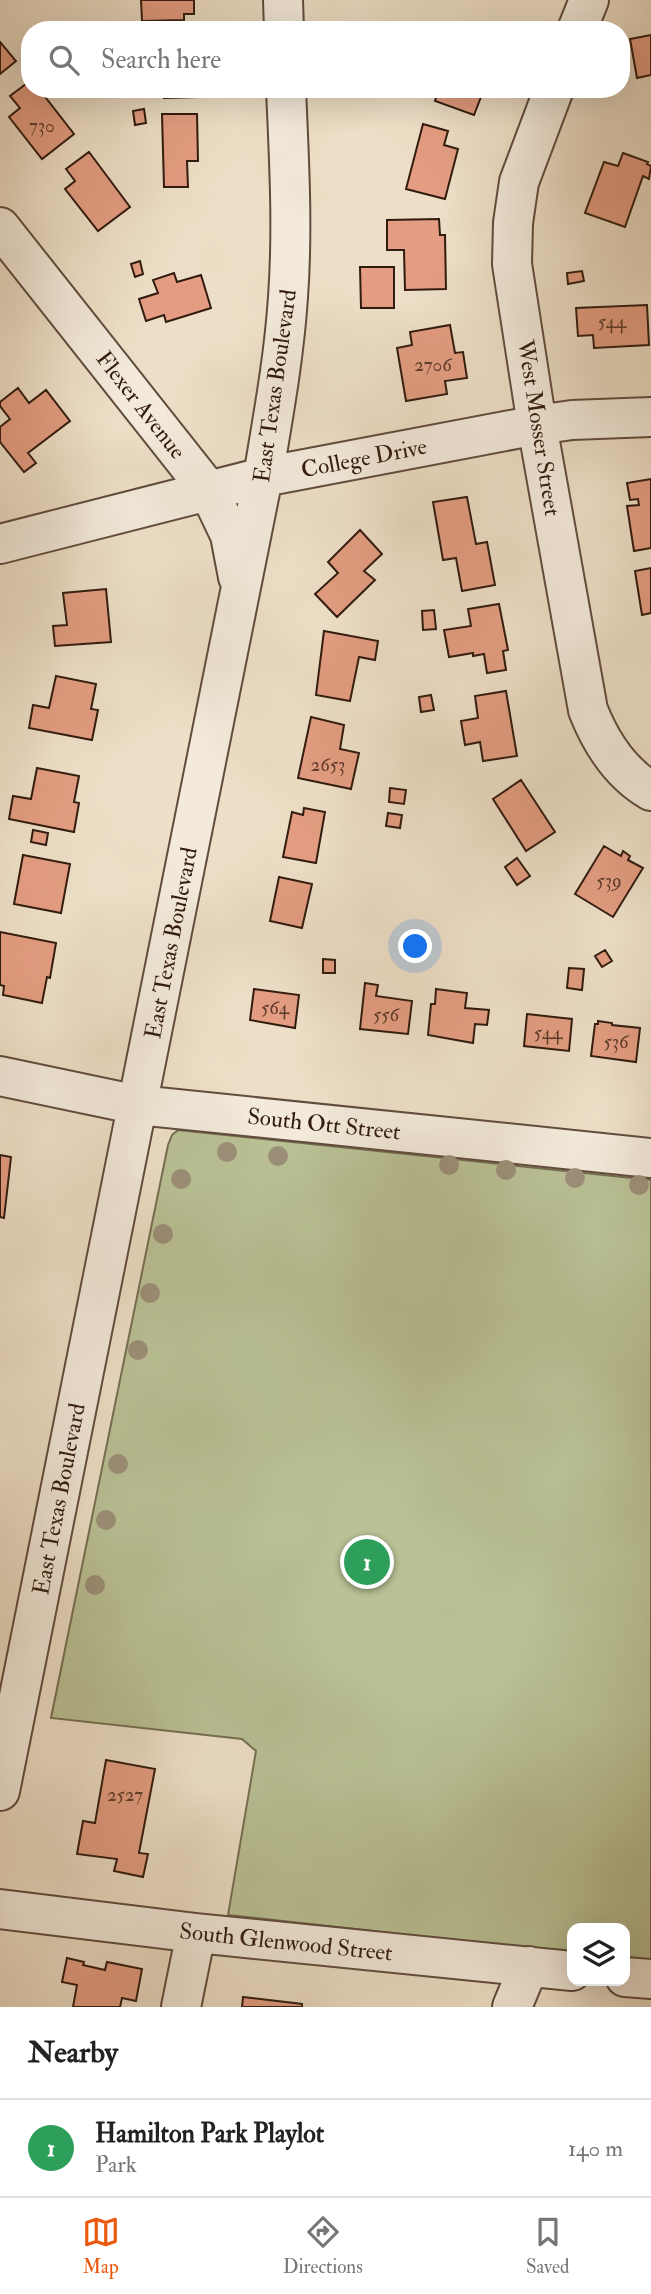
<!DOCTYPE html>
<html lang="en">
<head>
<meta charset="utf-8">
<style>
	body { margin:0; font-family:"IM FELL Double Pica",serif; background:#f6f6f6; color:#222 }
	.controls { position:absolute; right:21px; bottom:21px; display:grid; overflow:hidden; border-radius:14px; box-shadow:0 7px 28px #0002 }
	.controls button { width:63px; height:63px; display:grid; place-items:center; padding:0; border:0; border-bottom:2px solid #e0e0e0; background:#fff; color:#222; font:35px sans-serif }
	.you { position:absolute; left:416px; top:947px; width:24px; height:24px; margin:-18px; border:5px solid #fff; border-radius:50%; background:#1a73e8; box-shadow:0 0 0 10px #1a73e833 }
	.badge { display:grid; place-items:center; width:46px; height:46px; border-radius:50%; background:#ea580c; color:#fff; font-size:23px; font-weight:700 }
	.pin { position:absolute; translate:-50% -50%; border:4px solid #fff; box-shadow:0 2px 7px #0006 }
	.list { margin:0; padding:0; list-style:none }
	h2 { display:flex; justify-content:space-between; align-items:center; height:91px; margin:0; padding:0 28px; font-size:30px }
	h2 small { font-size:23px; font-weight:400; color:#767676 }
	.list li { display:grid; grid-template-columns:46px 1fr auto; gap:21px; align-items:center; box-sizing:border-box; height:98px; padding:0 28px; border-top:2px solid #e0e0e0 }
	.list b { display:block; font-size:26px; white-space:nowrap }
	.list p { margin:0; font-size:23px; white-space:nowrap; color:#767676 }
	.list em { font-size:23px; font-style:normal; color:#767676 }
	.icon { flex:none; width:38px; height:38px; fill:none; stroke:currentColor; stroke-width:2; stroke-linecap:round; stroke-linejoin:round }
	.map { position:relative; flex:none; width:651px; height:2007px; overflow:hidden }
	.search { position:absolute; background:#fff; box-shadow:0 7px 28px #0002; left:21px; right:21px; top:21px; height:77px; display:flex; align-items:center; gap:18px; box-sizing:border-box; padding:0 24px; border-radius:28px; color:#767676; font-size:26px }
	.sheet { height:189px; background:#fff }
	nav { display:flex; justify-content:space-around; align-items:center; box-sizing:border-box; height:98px; border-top:2px solid #e0e0e0; background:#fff; font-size:19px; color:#767676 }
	nav a { display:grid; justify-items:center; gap:4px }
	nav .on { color:#ea580c }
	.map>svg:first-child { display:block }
</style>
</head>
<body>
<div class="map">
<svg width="651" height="2007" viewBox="0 0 651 2007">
	<rect width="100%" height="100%" fill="#eddfc7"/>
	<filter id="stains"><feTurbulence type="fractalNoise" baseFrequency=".00286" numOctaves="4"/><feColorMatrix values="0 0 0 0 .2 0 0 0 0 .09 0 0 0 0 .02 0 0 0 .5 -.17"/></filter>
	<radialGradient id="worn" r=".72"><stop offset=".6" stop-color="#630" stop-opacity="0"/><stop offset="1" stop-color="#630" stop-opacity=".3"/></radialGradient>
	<path fill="#b9c195" stroke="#756e52" stroke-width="2" d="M178 1130 651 1180V1962L625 1959V1928H572V1953L228 1915 256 1751 242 1739 51 1718 168 1145 172 1135Z"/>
	<path fill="#e49d82" stroke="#311b0f" stroke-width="2" d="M141 0H194V14H184V20L142 21Z
		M651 35V75L637 78 630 39Z
		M0 42 16 61 0 74Z
		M30 81V89H39L74 134 42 159 9 117 20 108 10 96Z
		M164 89H199V97L164 98Z
		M439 89H484L474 115 435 101Z
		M144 109 146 123 135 125 133 111Z
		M162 114H197L198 161H187L188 187H164Z
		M423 124 448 131 444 145 458 149 445 199 406 189Z
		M89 152 130 207 98 231 65 189 75 181 66 169Z
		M623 153 648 162 647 164 651 166 649 179 643 176 625 227 585 213 604 162 618 166Z
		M439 219 440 235H445L446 289 405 290 404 250H387V220Z
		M140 261 143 274 135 277 131 264Z
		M360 267H394V308H361Z
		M582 271 584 281 568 284 567 273Z
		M174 273 177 282 201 275 211 308 166 322 164 315 146 321 139 299 158 293 153 280Z
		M647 305 649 345 594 348 593 335 578 336 576 308Z
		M450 325 455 353 463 352 467 378 445 381 447 394 406 401 397 348 412 345 410 332Z
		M18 388 29 403 46 390 70 421 28 453 36 463 24 472 0 442V427L10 419 0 406V402Z
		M651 479V548L634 551 627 506 639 505 638 499 630 500 627 483Z
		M467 497 476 544 487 542 495 585 462 591 456 558 443 560 433 502Z
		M360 530 382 554 364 571 375 580 337 617 315 594 338 573 328 562Z
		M651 568V613L642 615 635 571Z
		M106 589 111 642 55 646 53 626 67 625 63 593Z
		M499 604 508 650 503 651 506 670 487 673 484 654 473 656V653L449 657 444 630 471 626 468 609Z
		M434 610 436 629 423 630 422 611Z
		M324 631 378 641 375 660 359 657 350 701 316 695Z
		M56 676 96 684 91 709 98 710 92 740 29 728 33 705 49 708Z
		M506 691 517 756 483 761 480 742 465 745 461 721 478 718 475 696Z
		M431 695 434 710 421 712 419 697Z
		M311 717 344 725 340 749 359 753 351 789 298 778Z
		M37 768 79 776 74 802 79 803 74 832 9 819 13 796 31 799Z
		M521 780 555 832 526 851 493 799Z
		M390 788 406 790 404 804 389 802Z
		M304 808 325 812 316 863 283 857 292 812 303 815Z
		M388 813 402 815 400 828 386 826Z
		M33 830 48 833 46 845 31 842Z
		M604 846 621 856 623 851 630 856 628 860 643 868 613 917 575 894Z
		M23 855 70 864 61 913 14 904Z
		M517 858 530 876 517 885 505 867Z
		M279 877 312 884 302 928 270 921Z
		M0 932 56 943 50 978 47 977 42 1003 3 995 4 986 0 985Z
		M605 950 612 961 602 967 595 956Z
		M323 959 335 960V973H323Z
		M569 968 584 969 582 990 567 988Z
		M365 983 378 985 376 996 412 1001 408 1034 360 1029Z
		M254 989 299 995 295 1028 250 1020Z
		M436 989 467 993 465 1008 489 1010 487 1025 475 1024 473 1043 428 1035 431 1004H435Z
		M527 1014 572 1019 569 1051 524 1046Z
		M598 1021 612 1023V1025L640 1028 636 1062 591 1056 595 1024H598Z
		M0 1155 11 1157 4 1218 0 1217Z
		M106 1760 155 1769 139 1853 148 1854 143 1877 114 1871 117 1859 77 1854 83 1821 95 1823Z
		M67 1958 84 1962 83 1965 105 1970 107 1962 142 1969 136 2001 122 1998 120 2007H73L77 1985 62 1982Z
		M243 1997 302 2004V2007H242Z"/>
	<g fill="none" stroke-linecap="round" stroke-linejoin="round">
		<defs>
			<path id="minor" d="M283 0 284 30
				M577 30 589 0
				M554 89 519 182 513 223 512 264 537 425 588 710C601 743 620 773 651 791
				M0 227 209 491 230 535 238 577
				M0 544 263 477 537 425 572 420 651 417
				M0 1076 138 1105 651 1158
				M0 1791 263 477C273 417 284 358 288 297 293 228 289 158 286 89
				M0 1909 196 1933 572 1971
				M625 1977 651 1979
				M181 2007 196 1933
				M512 2007 529 1966"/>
		</defs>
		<use href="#minor" stroke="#604c3d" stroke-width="42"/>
		<use href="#minor" stroke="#f3eadb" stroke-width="38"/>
	</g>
	<g fill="#9c8f78">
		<circle cx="227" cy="1152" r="10"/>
		<circle cx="278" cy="1156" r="10"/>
		<circle cx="449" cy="1165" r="10"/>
		<circle cx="506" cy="1170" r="10"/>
		<circle cx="575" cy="1178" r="10"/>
		<circle cx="181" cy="1179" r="10"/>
		<circle cx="639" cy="1185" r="10"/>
		<circle cx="163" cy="1234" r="10"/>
		<circle cx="150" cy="1293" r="10"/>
		<circle cx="138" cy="1350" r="10"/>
		<circle cx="118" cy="1464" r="10"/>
		<circle cx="106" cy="1520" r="10"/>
		<circle cx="95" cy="1585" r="10"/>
	</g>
	<g text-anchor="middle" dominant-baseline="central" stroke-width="7" stroke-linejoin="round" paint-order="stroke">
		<g font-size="19" fill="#5e3c2c">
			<text x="42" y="126">730</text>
			<text x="612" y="322">544</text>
			<text x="433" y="365">2706</text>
			<text x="328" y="765">2653</text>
			<text x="609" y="881">539</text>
			<text x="275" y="1008">564</text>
			<text x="386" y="1015">556</text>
			<text x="548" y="1033">544</text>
			<text x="616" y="1042">536</text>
			<text x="125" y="1795">2527</text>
		</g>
		<g font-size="23" fill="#311b0f" stroke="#f3eadb">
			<text transform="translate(275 386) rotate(-82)">East Texas Boulevard</text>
			<text transform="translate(141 405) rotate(52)">Flexer Avenue</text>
			<text transform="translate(539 428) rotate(81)">West Mosser Street</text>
			<text transform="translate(364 458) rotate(-11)">College Drive</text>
			<text transform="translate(171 943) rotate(-79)">East Texas Boulevard</text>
			<text transform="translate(324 1124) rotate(6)">South Ott Street</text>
			<text transform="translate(59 1499) rotate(-79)">East Texas Boulevard</text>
			<text transform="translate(286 1942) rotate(6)">South Glenwood Street</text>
		</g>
	</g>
	<rect width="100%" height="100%" filter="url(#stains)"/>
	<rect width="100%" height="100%" fill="url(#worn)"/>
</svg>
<div class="controls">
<button><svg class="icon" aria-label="layers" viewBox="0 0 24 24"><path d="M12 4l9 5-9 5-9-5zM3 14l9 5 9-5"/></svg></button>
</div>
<div class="you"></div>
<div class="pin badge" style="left:367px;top:1562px;background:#2e9e5b">1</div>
<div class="search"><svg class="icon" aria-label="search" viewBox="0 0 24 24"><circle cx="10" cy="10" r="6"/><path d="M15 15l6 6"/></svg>Search here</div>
</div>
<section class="sheet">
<h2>Nearby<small></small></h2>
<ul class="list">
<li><span class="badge" style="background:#2e9e5b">1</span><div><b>Hamilton Park Playlot</b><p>Park</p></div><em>140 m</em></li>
</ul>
</section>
<nav>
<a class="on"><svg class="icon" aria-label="map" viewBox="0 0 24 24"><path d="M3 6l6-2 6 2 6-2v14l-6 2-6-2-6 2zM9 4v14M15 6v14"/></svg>Map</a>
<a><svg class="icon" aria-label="directions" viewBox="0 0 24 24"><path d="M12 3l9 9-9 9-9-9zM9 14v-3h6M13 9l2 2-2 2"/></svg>Directions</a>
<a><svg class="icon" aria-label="saved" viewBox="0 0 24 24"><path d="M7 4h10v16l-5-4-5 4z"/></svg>Saved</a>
</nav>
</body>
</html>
